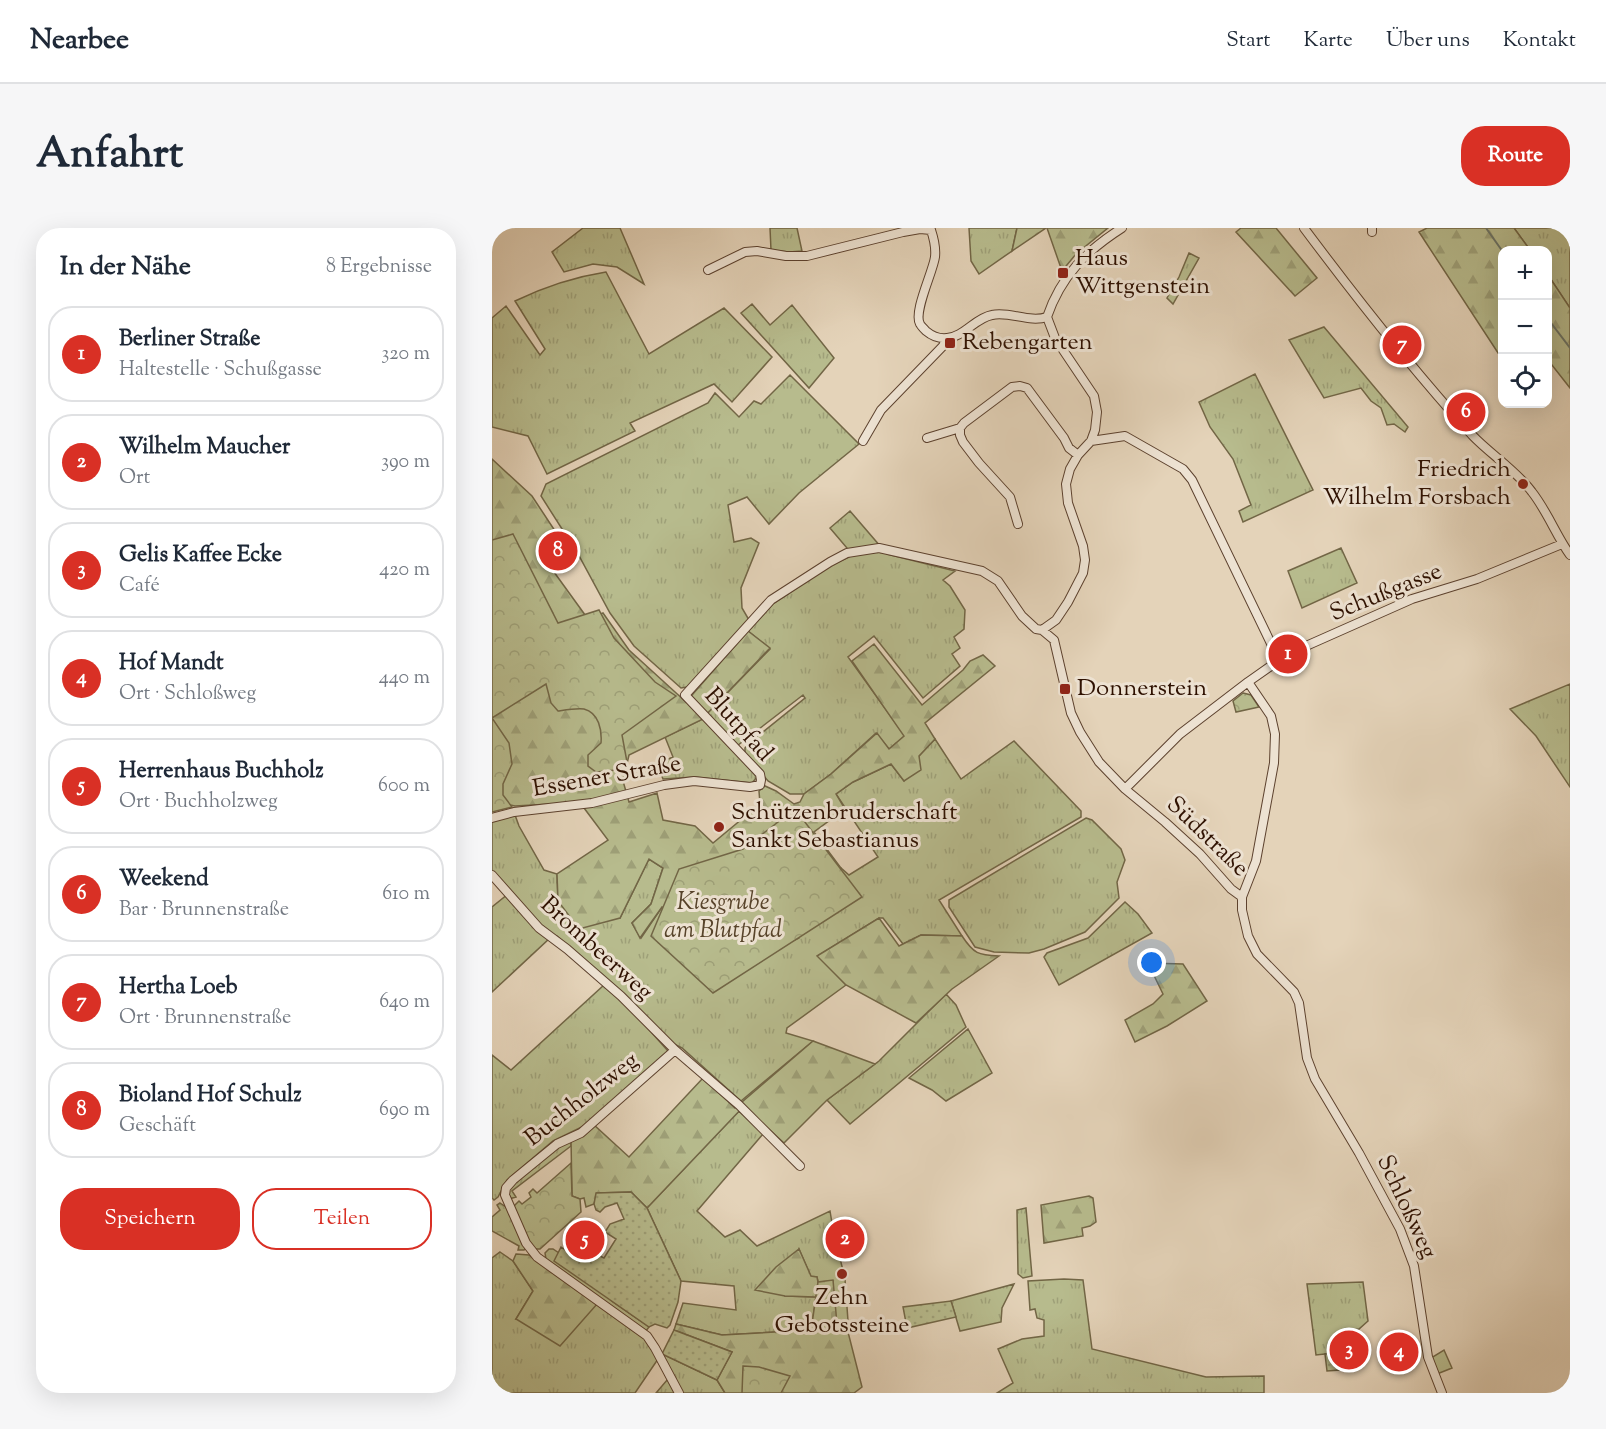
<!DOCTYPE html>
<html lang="de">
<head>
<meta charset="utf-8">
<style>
	body { margin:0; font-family:"Sorts Mill Goudy",serif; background:#f6f6f7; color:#1f2937 }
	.controls { position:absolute; right:18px; top:18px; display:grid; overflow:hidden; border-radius:12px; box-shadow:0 6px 24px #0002 }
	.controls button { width:54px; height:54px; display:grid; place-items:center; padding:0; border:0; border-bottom:2px solid #e0e1e3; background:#fff; color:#1f2937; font:30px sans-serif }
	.you { position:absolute; left:660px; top:735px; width:21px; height:21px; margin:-15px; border:4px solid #fff; border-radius:50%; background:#1a73e8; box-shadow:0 0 0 9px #1a73e833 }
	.badge { display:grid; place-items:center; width:39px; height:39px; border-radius:50%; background:#d93025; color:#fff; font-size:20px; font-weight:700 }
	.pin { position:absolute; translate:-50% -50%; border:3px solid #fff; box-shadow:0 2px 6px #0006 }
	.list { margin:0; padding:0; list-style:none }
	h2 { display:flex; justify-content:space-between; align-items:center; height:78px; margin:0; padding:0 24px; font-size:26px }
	h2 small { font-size:20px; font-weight:400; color:#747a83 }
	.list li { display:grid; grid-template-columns:39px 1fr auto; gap:18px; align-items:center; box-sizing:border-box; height:96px; margin:0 12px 12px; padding:0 12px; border:2px solid #e0e1e3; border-radius:24px }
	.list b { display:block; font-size:22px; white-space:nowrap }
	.list p { margin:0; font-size:20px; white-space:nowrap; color:#747a83 }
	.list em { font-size:20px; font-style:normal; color:#747a83 }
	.actions { display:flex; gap:12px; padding:18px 24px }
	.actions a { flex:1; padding:14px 0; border:2px solid #d93025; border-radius:24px; text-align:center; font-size:21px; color:#d93025 }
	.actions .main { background:#d93025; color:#fff }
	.icon { flex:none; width:33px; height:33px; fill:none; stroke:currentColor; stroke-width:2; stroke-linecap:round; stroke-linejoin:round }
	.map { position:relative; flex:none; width:1078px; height:1165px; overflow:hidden; border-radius:24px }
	header { display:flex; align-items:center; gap:36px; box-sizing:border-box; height:84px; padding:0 30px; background:#fff; border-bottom:2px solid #e0e1e3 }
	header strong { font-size:28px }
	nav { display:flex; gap:33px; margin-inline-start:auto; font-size:21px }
	.intro { display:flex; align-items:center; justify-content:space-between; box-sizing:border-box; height:144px; padding:0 36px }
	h1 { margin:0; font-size:42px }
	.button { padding:15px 27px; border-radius:24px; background:#d93025; color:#fff; font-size:21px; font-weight:700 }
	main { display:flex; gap:36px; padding:0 36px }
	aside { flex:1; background:#fff; border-radius:24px; box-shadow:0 6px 24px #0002 }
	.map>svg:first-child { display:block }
</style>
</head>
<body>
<header>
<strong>Nearbee</strong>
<nav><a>Start</a><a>Karte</a><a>Über uns</a><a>Kontakt</a></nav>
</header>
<div class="intro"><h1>Anfahrt</h1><a class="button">Route</a></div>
<main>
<aside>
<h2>In der Nähe<small>8 Ergebnisse</small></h2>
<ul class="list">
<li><span class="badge">1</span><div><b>Berliner Straße</b><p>Haltestelle · Schußgasse</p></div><em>320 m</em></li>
<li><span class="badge">2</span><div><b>Wilhelm Maucher</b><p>Ort</p></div><em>390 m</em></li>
<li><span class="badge">3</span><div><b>Gelis Kaffee Ecke</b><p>Café</p></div><em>420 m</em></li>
<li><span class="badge">4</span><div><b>Hof Mandt</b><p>Ort · Schloßweg</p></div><em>440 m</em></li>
<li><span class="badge">5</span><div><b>Herrenhaus Buchholz</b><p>Ort · Buchholzweg</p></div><em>600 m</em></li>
<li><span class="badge">6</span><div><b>Weekend</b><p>Bar · Brunnenstraße</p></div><em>610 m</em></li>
<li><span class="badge">7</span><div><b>Hertha Loeb</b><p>Ort · Brunnenstraße</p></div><em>640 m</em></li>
<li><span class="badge">8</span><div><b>Bioland Hof Schulz</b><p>Geschäft</p></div><em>690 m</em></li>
</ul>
<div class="actions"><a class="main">Speichern</a><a>Teilen</a></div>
</aside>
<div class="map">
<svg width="1078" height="1165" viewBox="0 0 1078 1165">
	<defs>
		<pattern id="grass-tufts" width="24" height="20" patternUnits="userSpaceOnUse" patternTransform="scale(1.5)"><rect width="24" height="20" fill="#b7bb8d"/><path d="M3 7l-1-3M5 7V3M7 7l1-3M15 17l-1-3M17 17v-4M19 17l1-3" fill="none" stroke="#9ea078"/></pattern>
		<pattern id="forest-firs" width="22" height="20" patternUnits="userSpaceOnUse" patternTransform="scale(1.5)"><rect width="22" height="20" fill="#b7bb8d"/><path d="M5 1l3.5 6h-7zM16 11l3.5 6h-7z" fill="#9ea078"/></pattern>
		<pattern id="cemetery-stones" width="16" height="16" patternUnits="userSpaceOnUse" patternTransform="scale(1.5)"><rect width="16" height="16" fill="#b7bb8d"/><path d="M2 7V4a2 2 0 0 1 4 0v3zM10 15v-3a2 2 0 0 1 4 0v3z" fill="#9ea078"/></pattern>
		<pattern id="park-crowns" width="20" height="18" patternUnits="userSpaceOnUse" patternTransform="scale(1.5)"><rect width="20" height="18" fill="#b7bb8d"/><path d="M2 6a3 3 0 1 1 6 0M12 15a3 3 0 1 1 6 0" fill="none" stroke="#9ea078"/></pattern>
		<pattern id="garden-dots" width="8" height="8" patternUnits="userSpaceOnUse" patternTransform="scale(1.5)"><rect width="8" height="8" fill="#b7bb8d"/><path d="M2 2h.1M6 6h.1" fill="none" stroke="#9ea078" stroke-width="1.8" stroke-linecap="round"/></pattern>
	</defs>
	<rect width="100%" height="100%" fill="#e4d3b9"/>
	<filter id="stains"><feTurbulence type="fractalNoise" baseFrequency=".00333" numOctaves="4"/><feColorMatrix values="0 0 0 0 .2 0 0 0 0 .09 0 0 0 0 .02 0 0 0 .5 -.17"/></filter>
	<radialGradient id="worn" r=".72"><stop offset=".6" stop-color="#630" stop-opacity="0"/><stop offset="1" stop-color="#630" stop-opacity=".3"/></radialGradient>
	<path fill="url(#grass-tufts)" stroke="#726646" stroke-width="1.5" fill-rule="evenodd" d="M91 0H128L152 56 125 39 101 36 72 44 60 24Z
		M278 0H305L310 23 297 24 279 22Z
		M477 0H525L520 23 487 46 479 33Z
		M1022 0H1078V80L1056 47V22H1038Z
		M697 25 707 30 681 76 675 70 687 49Z
		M114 44 157 126 232 80 280 129 240 174 222 156 138 195 143 203 55 246 36 208 0 199V90L14 78 48 127 53 121 23 73C52 59 82 49 114 44Z
		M260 76 278 97 300 77 342 130 317 160 249 85Z
		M832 99 916 199 913 204 902 196 895 197 889 180 879 173 869 160 832 170 797 112Z
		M763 146 821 262 751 294 747 283 759 277 741 231 718 199 707 174Z
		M298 147 367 216 307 265 277 296 255 269 236 277 242 314 259 310 267 315 249 360 250 380 257 392 195 459 189 460 142 418 118 385 86 326 49 268 54 256 216 175 223 165 247 189 262 173 269 176Z
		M358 283 395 326 463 343 451 352 458 358 473 382 472 401 462 409 468 420 460 426 468 438 431 470 382 408 356 429 413 508 397 521 384 505 339 546 312 566H298L276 553 253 525V520L256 516 313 470 311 467 241 521 265 549 260 555 203 549 171 551 165 536 181 529 173 509 209 492 278 421 256 403 281 376 339 337 357 329 355 320 338 300Z
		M849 320 865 355 810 380 796 343Z
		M1078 456V559L1044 508 1018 481Z
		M443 511 469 551 522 513 589 583V589L447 672 470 708 429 707 411 716 391 690H387L326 728 354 757 295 800 294 805 321 813 249 873 190 820 182 816 130 765 65 708 57 711 0 764V679L16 666 0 650V593L23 587 27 598 52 642 65 646 66 673 128 690 157 631 171 640 159 676 140 695 149 710 170 679 193 690 316 666 349 640 357 647 386 629 344 566 361 554 399 536 412 553 427 528Z
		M594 590 600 592 629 621 633 632 625 654 627 670 593 704 552 721 537 725 502 724 483 719 457 679V672Z
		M633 674 646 686 660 705 567 757 552 729 555 725 596 710Z
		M112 757 144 787 176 823 94 897 61 913 15 952 6 969 2 972 0 970V827L19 842Z
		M454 766 464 777 474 799 358 896 335 872 387 833Z
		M476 801 500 845 454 873 440 862 417 850Z
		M247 883 271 906 205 983 233 1009 248 1002 265 1018 338 983 341 1001 353 1051 356 1093 355 1100 230 1107 184 1096 191 1075 244 1082 242 1058 189 1053 155 980ZM307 1021 319 1049H325L326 1054 341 1053 320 1096 324 1069 293 1068Z
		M79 911V918L20 963 24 969 17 971V964L19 958 65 919Z
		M534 980 540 1048 531 1050 526 1046 525 982Z
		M57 1021H61L67 1025 121 1074 157 1099 154 1103 54 1031 53 1025Z
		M8 1024 21 1033 41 1063 24 1091 106 1075 155 1111 170 1126 225 1152 233 1165H164L176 1151 166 1131 143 1165H0V1030Z
		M572 1051 591 1052 600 1121 714 1149 772 1148V1165H505L521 1155 506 1121 530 1111 552 1108V1092L545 1090 543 1081 538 1082 536 1053Z
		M871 1054 876 1093 867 1101 848 1104 851 1124 824 1127 815 1056Z
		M522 1056 510 1080 509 1094 468 1103 459 1073Z
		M952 1122 960 1140 945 1146 939 1130Z"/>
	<path fill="url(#forest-firs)" stroke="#726646" stroke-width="1.5" d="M555 0H616L584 26 570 43Z
		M749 0H784L825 50 803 68 744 4Z
		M935 0H1022L1038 22H1011L1010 131 927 4Z
		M1056 47 1078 80V160L1056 132Z
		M0 231 40 268 67 309 48 318 62 344 96 391 111 385 137 422 194 474 256 403 278 420 209 492 137 527 131 553 137 574 165 565 171 592 203 598 221 615 268 576 267 563 273 558 284 563 302 576 308 574 312 566 339 546 385 505 397 521 412 508 360 433 382 416 430 477 471 442 478 433 491 427 503 438 433 495 443 511 427 528 429 542 412 553 399 536 361 554 344 566 353 581 322 604 349 640 316 666 307 710 256 734 193 690 170 679 148 710 140 695 159 676 171 640 157 631 128 690 87 701 66 673 65 646 116 612 92 580 76 575 23 578 3 574 0 509Z
		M387 690 407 718 429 707 470 708C482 726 486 727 507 728L460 761 424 795 354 757 325 728Z
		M656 735 691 736 715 773 675 798 643 814 633 792 661 776 671 766Z
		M321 813 383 836 335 872 292 915 252 878 155 980 139 964 105 965 102 976 94 979 92 970 88 971 80 968 79 911 102 897 137 929 211 850 243 880Z
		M597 968 601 970 604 994 598 998 590 1000 591 1008 552 1015 549 977Z
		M307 1021 319 1048 325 1049 326 1054 324 1069 293 1068 263 1062 284 1039Z
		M24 1026 37 1027 106 1075 68 1118 24 1091 41 1063 21 1033Z
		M184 1096 230 1107 355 1100 370 1159 362 1165H233L225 1152 240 1124 182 1102Z"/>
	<path fill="url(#cemetery-stones)" stroke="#726646" stroke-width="1.5" d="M341 1052 345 1096H320L326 1054Z"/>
	<path fill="url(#park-crowns)" stroke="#726646" stroke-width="1.5" d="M525 0H554L520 23Z
		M21 306 66 395 107 382 122 410 163 454 184 468 130 507 135 534 124 542 104 544 96 538V527L109 515C110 502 107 485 92 481 85 480 73 482 66 483L59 475 54 456 0 490 17 515 20 536 11 556V567L20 579 0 584V312Z
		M751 465 759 467 767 479 744 484 741 473Z
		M303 581 370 669 221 765 159 708 187 641 251 621Z
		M79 935 80 968 88 971 89 984 48 1021C46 1021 44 1021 43 1021 35 1017 25 987 21 979L27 973 30 976 39 969 37 965 41 961 45 965Z
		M8 975 14 979 34 1020 32 1022H26L27 1018 0 1003V989L8 982 5 977Z
		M251 1138 267 1139 298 1148 289 1165H250Z"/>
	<path fill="url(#garden-dots)" stroke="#726646" stroke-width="1.5" d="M139 964 155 980 189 1053 186 1074 178 1097 175 1100 163 1096 157 1099 62 1033 69 1019 82 1028 85 1024 99 1033 104 1026 112 1030 124 1011 113 1004 118 996 132 991 125 975 113 979 108 984 104 982 102 976 104 965Z
		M459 1073 464 1089 415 1100 411 1079Z
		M182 1102 240 1124 225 1152 170 1126Z
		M889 1117H901L903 1130 907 1138H902L893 1135Z
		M851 1124 852 1135 861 1133 862 1141 835 1143 833 1126Z"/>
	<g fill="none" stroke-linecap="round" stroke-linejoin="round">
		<path stroke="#6c7568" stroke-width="2" d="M994 0 1011 24
			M1056 91 1078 120"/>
		<defs>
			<path id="minor" d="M812 0C865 71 921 142 980 207 999 227 1024 242 1040 264 1055 283 1064 307 1078 327
				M880 0V4
				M216 42 253 24 265 23 294 28H315L411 4 428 1 439 2C442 11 444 20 443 29 441 44 421 84 428 96 428 97 433 102 434 103 440 108 447 111 455 110 472 109 483 90 500 87 518 83 537 95 555 89
				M555 89C569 48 594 23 630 0
				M435 210 468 200
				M371 213 389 182 451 118 454 111
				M599 213 633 208 691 241 700 252 787 432
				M526 296 518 269 487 235 471 214 468 207V200L472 195 520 159 528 158 535 160 572 210 577 220 586 227
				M550 402 564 392 576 374 591 345 593 332 591 318 576 275 574 256 578 241 586 227 599 213 603 202 605 184 602 168 563 110 555 89
				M756 454 779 488 783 506 782 535 764 633 750 669V682L756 708 765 726 802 764 807 775 815 830 823 851 867 925 908 1001 922 1038 936 1129 950 1165
				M633 561 688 506 756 454 796 426 920 371 985 351 1070 316
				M0 590 22 584 100 575 172 557 202 553 258 559 268 557 269 552 268 546 193 467 279 372 338 334 355 325 387 320 490 343 506 353 530 388 544 401 550 402 562 412 579 485 588 504 607 534 633 561 673 594 708 626 739 661 750 669
				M0 647 47 700 75 721 129 768 183 822 247 877 308 938
				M183 822 89 905 65 916 21 952 14 960 13 967 34 1015 45 1029 155 1108 163 1120 187 1165"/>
		</defs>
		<use href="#minor" stroke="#5c412e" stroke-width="10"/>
		<use href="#minor" stroke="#ede2d2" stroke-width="8"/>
	</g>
	<g fill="#8f2418" stroke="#ede2d2" stroke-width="2">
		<rect x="565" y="39" width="12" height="12" rx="3"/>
		<rect x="452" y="109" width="12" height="12" rx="3"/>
		<circle cx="1031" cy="256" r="6"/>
		<rect x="567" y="455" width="12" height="12" rx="3"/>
		<circle cx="227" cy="599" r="6"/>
		<circle cx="350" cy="1046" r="6"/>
	</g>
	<g text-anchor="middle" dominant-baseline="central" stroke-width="6" stroke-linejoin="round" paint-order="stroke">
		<g font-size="24" fill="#2e1000" stroke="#ede2d2" text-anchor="start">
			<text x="583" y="31">Haus<tspan x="583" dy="28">Wittgenstein</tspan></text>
			<text x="470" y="115">Rebengarten</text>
			<text x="1019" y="242" text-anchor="end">Friedrich<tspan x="1019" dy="28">Wilhelm Forsbach</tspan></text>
			<text x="585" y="461">Donnerstein</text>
			<text x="239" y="585">Schützenbruderschaft<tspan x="239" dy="28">Sankt Sebastianus</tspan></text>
			<text x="350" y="1070" text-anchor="middle">Zehn<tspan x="350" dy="28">Gebotssteine</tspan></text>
		</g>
		<g font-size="24" fill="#2e1000" stroke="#ede2d2">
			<text transform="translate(894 365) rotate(-22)">Schußgasse</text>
			<text transform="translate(246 497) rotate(48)">Blutpfad</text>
			<text transform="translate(115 549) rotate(-10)">Essener Straße</text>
			<text transform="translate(715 609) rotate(44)">Südstraße</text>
			<text transform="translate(104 721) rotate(42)">Brombeerweg</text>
			<text transform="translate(90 872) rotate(-38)">Buchholzweg</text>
			<text transform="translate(914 979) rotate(65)">Schloßweg</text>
		</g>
		<g font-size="24" font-style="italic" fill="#57432a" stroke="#ede2d2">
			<text x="231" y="675">Kiesgrube<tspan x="231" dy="28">am Blutpfad</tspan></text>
		</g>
	</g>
	<rect width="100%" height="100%" filter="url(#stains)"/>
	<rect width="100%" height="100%" fill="url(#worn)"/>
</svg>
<div class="controls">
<button>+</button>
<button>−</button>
<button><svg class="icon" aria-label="locate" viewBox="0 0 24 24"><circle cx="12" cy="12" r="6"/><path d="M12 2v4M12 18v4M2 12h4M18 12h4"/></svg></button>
</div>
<div class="you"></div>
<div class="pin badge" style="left:796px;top:426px">1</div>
<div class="pin badge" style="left:353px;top:1011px">2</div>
<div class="pin badge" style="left:857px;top:1122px">3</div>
<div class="pin badge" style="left:907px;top:1124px">4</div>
<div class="pin badge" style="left:93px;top:1012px">5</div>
<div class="pin badge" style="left:974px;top:184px">6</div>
<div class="pin badge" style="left:910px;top:117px">7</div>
<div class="pin badge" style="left:66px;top:323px">8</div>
</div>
</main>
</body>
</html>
